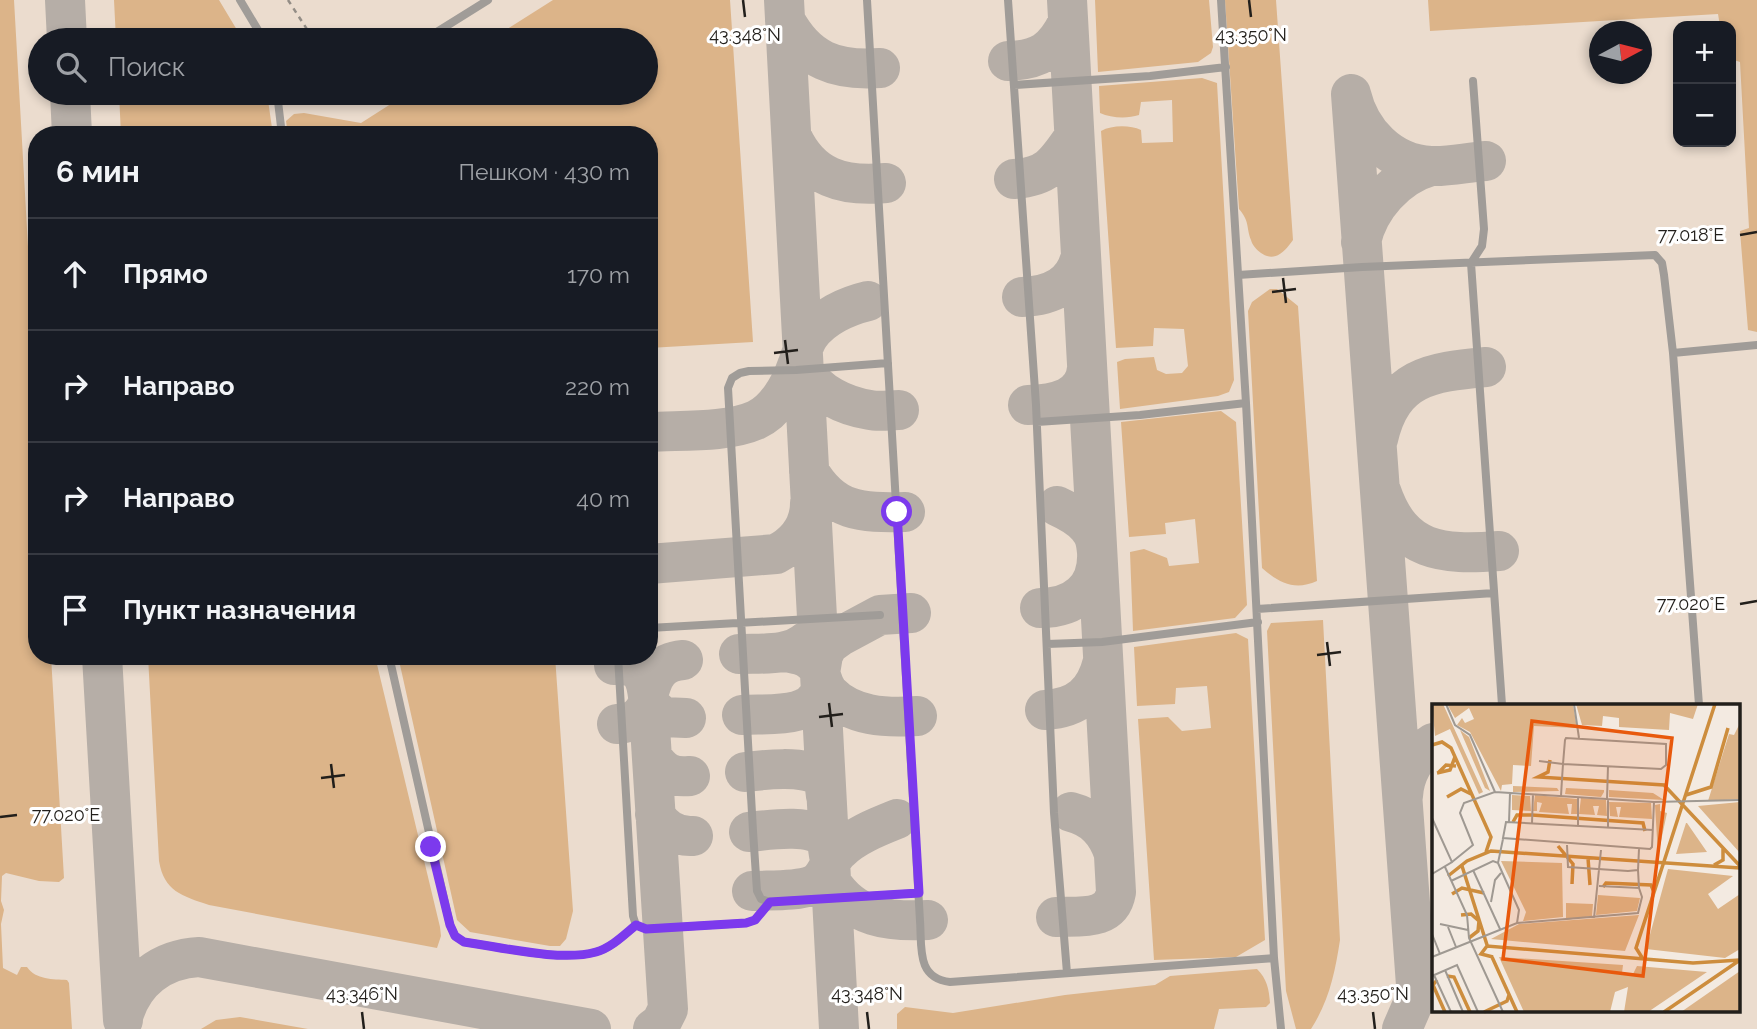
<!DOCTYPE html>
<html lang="ru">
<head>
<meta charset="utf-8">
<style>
	body { margin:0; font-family:Raleway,sans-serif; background:#242831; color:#f1f3f6 }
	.controls { position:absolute; right:21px; top:21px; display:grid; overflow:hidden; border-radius:14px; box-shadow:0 4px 10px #0003 }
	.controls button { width:63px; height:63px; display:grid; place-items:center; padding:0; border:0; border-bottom:2px solid #363941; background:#171b24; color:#f1f3f6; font:35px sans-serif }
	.compass { position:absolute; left:1589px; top:21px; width:63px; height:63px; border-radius:50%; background:#171b24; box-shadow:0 4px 10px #0003; rotate:83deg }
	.stop { position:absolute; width:21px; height:21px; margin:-16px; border:5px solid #7c3aed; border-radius:50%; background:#fff }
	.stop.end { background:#7c3aed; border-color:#fff; box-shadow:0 2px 7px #0008 }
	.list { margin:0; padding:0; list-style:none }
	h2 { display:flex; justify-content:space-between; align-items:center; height:91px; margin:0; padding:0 28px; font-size:30px }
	h2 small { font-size:23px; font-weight:400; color:#9ea1a6 }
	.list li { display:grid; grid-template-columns:46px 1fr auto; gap:21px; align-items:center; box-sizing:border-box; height:112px; padding:0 28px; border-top:2px solid #363941 }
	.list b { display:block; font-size:26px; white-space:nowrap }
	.list em { font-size:23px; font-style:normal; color:#9ea1a6 }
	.icon { flex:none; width:38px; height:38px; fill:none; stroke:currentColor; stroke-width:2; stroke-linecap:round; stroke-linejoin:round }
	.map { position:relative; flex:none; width:1757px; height:1029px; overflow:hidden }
	.search { position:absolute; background:#171b24; box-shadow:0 4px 10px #0003; left:28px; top:28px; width:630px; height:77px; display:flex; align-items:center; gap:18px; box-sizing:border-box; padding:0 24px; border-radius:38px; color:#9ea1a6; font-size:26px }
	.panel { position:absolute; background:#171b24; box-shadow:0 4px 10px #0003; left:28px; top:126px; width:630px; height:539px; border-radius:28px }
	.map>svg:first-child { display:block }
</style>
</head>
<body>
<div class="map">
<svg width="1757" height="1029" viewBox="0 0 1757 1029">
	<rect width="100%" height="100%" fill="#f3eae1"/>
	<path fill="#ebdcce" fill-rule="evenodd" d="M0 0H1757V1029H0ZM1678 26H1731V142H1678ZM1600 32H1642V74H1600ZM40 40H646V93H40ZM37 135H649V656H37ZM1433 705H1738V1010H1433Z"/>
	<path fill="#dcb489" d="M0 0H14L37 405V656H51L64 878 59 882 39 881 6 873 2 876 1 901 4 910 1 924 3 968 17 975 21 967H27C36 980 53 979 67 980L69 983 72 1029H0Z
		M114 0H219L243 40H116Z
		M553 0H730L753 342 649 348V135H288L286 121 294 114 304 113 361 123 408 93H646V40H490Z
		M1095 0H1209L1213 47 1211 53 1198 62 1098 72Z
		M1225 0H1276L1293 240C1285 251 1275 263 1261 253 1257 250 1252 245 1251 240 1246 227 1250 222 1239 209Z
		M1428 0H1757V332L1748 330 1740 231 1749 228 1740 62 1731 59V26H1720L1718 14 1430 31Z
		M1202 78 1217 83 1234 380 1229 392 1218 396 1120 409 1117 362 1125 359 1154 357 1157 370 1166 374 1182 373 1188 366 1184 329 1154 328 1153 346 1116 348 1101 131C1112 125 1130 125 1141 130L1142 143 1173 142 1172 100 1141 102 1139 115C1127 119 1111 118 1100 113L1099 86Z
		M119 93H267L273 135H121Z
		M1270 289H1277L1298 306 1317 581C1295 591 1279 583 1262 568L1248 311 1252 302Z
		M1221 411 1236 422 1247 605 1235 618 1133 631 1130 552 1144 549 1167 558 1169 566 1199 563 1195 519 1165 523 1166 534 1129 537 1121 422Z
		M1323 620 1340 940C1335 973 1329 1001 1311 1029H1296L1286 991 1267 631 1271 623Z
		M1236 633 1248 639 1265 940 1236 957 1154 960 1138 719 1168 717 1182 731 1211 728 1207 686 1176 688 1175 704 1137 706 1134 647Z
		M148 656H375L440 927 441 936 437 948 209 905C182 896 164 891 159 861Z
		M398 656H555L573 911 566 939 560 946H550L470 932 457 920Z
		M1257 969C1267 979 1269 989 1270 1003L1266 1007 1219 1009 1214 1029H897V1014L905 1007 953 1013 1065 995 1155 985 1170 976Z
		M240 1017 308 1029H201L216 1020Z"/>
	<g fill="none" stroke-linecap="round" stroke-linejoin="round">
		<path stroke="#b6aea7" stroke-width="40" d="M65 0 67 40
			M784 0 839 1029
			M785 20C807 61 836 71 880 68
			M1008 61C1039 60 1054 51 1068 22
			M70 93 72 135
			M792 137C811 178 843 187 886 183
			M1014 179C1048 177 1056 163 1074 137
			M1361 242C1368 208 1396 176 1431 166
			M1022 297C1051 296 1075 285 1081 255
			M804 370C817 393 844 406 870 410 879 412 890 410 899 410
			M1028 405C1054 404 1085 399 1087 368
			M649 432C681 430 727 433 756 420 776 411 790 386 797 366 801 356 803 345 809 336 822 317 847 306 868 301
			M1378 439C1392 377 1430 372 1486 367
			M809 471C833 512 861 513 905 512
			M1381 491C1402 553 1442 555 1499 551
			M649 564 776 554C796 544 810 526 810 503
			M1040 608C1074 608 1099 589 1097 552 1096 542 1095 535 1088 527 1080 517 1068 511 1057 506
			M784 652C799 654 814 657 820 673 823 681 823 686 829 693 852 717 886 718 917 716
			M739 654C762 653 789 657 808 640
			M102 656 123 1020
			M614 665C639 664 645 673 648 696L668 1009 661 1023 653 1029
			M820 673 823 655 828 645 839 637 880 615 911 613
			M648 696C653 675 660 662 683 660
			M1045 710C1078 708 1095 693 1103 661
			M742 715C767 713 813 720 821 689
			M617 724C633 723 642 718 648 703L663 717 686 718
			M652 757C663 772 671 778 690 776
			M745 772C762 770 805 765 818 776 825 781 825 788 826 796
			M1403 796C1404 775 1415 754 1433 743
			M1071 812C1094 818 1107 832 1114 854
			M655 814C663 829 676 837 693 836
			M749 832C767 830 813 823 825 839 828 844 828 850 829 855
			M831 882C854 918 888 922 928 920
			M752 891C770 890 796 892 813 885 828 878 828 861 839 851 854 836 877 827 897 819
			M1056 917C1081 916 1111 921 1116 892L1067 0
			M123 1017C133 981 161 959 199 957L591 1029
			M1402 1029 1415 999 1416 985 1351 94C1360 132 1390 164 1431 166 1449 167 1468 162 1486 161"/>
		<path stroke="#938d86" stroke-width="2.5" stroke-dasharray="5 5" stroke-linecap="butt" d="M288 0 314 40
			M350 93 356 101"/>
		<path stroke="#a09c98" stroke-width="8" d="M240 0 264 40
			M867 0 920 921C922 947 916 978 950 982L1274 958
			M1008 0 1036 405 1054 813 1067 973
			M1221 0 1246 403 1274 958 1281 1029
			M424 40 488 0
			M1473 81 1484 229 1482 246 1471 263 1502 705
			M1014 85 1150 76 1226 67
			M277 93 282 135
			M1238 275 1362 267 1655 255 1662 263 1664 275 1673 353 1699 705
			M1673 353 1757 345
			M888 363 796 370 749 371 740 373 732 378 728 388 753 831 757 891 761 899 770 902 919 893
			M1037 422 1140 415 1246 403
			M1257 609 1494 593
			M649 628 880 615
			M1047 644 1102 642 1258 622
			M389 656 450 925 455 936 464 942C501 947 561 962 596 952 611 948 624 935 636 925
			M618 656 633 916 636 925 646 929 746 923 755 920 770 902"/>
	</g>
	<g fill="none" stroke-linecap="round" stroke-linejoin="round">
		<path stroke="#7c3aed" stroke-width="9" d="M431 847 450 925 455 936 464 942C501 947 561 962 596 952 611 948 624 935 636 925L646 929 746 923 755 920 770 902 919 893 897 512"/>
	</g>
	<path fill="none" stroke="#221f1b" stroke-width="2.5" d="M743 0 745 17M1249 0 1251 17M1740 235 1757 232M1283 278 1286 303M1272 292 1296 289M785 340 788 364M774 353 798 350M1740 604 1757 601M1327 642 1330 666M1317 655 1341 652M829 703 832 727M819 717 843 714M331 764 334 788M321 778 345 775M0 817 17 815M362 1012 364 1029M867 1012 869 1029M1373 1012 1375 1029"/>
	<g transform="translate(1432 704)">
		<rect width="308" height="308" fill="#f3eae1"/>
		<path d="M0 0H11L51 88 47 90 18 25 3 32ZM15 0H141L145 24 102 22 99 62 81 61 80 80 70 81 69 87 38 28 25 21 30 14 33 19 42 15 37 4 23 14ZM144 0H266L261 15 238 9 237 26 187 23V14L171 12 170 22 150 21ZM308 19V95L276 97 297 30 302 31ZM28 26 37 33 58 87 53 84ZM81 82 125 84 127 87 81 88ZM134 84 172 86V88L169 93 133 90ZM177 86 221 89 232 96 177 93ZM80 91 98 92 99 107 80 106ZM103 91 145 95V110H139L140 100H135L137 110 107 108 110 99 105 98V107H101ZM149 94 174 96 175 112 165 111 167 102H161L163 111 147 110ZM177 98 219 99 220 115 187 113 189 103H184L186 113 178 112ZM308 98V149L266 102ZM228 100V107L235 109 226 151 223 101ZM254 119H255L275 148 244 150ZM69 157 130 159 131 213 91 217 94 208ZM236 165 301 172 276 190 286 205 308 190V245L293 254 214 245ZM166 191 208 194 205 207 164 211ZM134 199 161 200 160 212 134 216ZM207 211 193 247 59 235 87 220ZM67 253 191 261 190 269 201 270 205 262 275 268 216 308H192L196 283 183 288 178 308H92ZM308 267V308H249Z" fill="#dcb489"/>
		<path fill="none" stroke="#cd8d3d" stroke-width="3.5" d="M0 41 10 38 19 44 59 133 54 148M118 56 116 68 106 73 232 81 308 162M5 69 18 66 23 53M6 69 14 61 24 62M254 91 279 83 296 24M15 93 29 85 39 90M81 118 85 111H100L211 119 213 127M126 142 141 160 140 180M156 154 158 181M282 161 291 156V145M30 162 56 244M16 172 35 157 59 147 308 164M171 183 174 179 219 181 222 188M20 190 30 184 52 189M29 211 39 210 47 217 46 227 37 234M60 253 85 308M61 253 49 250 55 242 261 259 308 256M211 255 204 244 283 0M15 272 22 273 38 308M5 276 1 281 13 308M52 308 75 297 77 291M232 308 308 256"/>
		<path fill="none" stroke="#9f9992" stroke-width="2" d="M14 0 23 21 38 31 63 88 32 99 28 109 41 141 20 158M142 0 147 34M107 57 131 60 229 65 234 61V40L134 34 133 36 131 60 130 75 129 92M63 88 222 98 308 96M175 95 176 62M0 114 20 158 0 170M77 118 78 89M100 119 101 90M146 121V93M176 124V95M221 126 74 118 71 134 218 145 220 143 222 98M135 141 136 163 196 167 206 166 207 145M66 159 87 206 85 219M13 163 35 211 37 234 71 308M41 166 68 225M19 177 61 157 66 159 71 135M167 182 207 184 206 166M59 198 63 176 69 169M162 214 169 146M8 220 36 226M16 223 24 243M0 230 8 250M0 253 85 219 206 209 210 193 207 184M13 266 31 308M2 271 19 308M0 272 25 261 46 308"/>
		<path fill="#e8590c" fill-opacity="0.15" stroke="#e8590c" stroke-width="3.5" d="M100 17 240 34 211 272 71 255Z"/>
		<rect width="308" height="308" fill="none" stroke="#221f1b" stroke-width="3.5"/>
	</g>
	<g font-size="18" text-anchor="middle" fill="#221f1b" stroke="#fff" stroke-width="6" stroke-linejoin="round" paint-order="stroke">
		<text x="745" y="41">43.348°N</text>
		<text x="1251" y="41">43.350°N</text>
		<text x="1691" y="241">77.018°E</text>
		<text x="1691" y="610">77.020°E</text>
		<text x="66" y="821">77.020°E</text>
		<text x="362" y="1000">43.346°N</text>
		<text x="867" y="1000">43.348°N</text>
		<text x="1373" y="1000">43.350°N</text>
	</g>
</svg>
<div class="controls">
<button>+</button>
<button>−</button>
</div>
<svg class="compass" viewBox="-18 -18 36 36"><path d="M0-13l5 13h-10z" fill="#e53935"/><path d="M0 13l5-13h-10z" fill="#9ea1a6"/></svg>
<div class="stop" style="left:897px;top:512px"></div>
<div class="stop end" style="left:431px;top:847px"></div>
<div class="search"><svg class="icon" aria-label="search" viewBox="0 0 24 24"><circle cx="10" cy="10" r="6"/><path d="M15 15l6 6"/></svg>Поиск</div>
<section class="panel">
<h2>6 мин<small>Пешком · 430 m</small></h2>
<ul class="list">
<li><svg class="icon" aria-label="ahead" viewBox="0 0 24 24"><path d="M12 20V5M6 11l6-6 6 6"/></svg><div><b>Прямо</b></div><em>170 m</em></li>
<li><svg class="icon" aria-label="right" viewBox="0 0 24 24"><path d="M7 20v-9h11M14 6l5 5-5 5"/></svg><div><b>Направо</b></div><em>220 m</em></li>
<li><svg class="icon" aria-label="right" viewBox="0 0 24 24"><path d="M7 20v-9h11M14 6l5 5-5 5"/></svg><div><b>Направо</b></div><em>40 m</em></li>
<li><svg class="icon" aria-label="arrive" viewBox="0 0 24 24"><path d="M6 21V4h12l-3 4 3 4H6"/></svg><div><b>Пункт назначения</b></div></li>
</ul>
</section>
</div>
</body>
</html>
